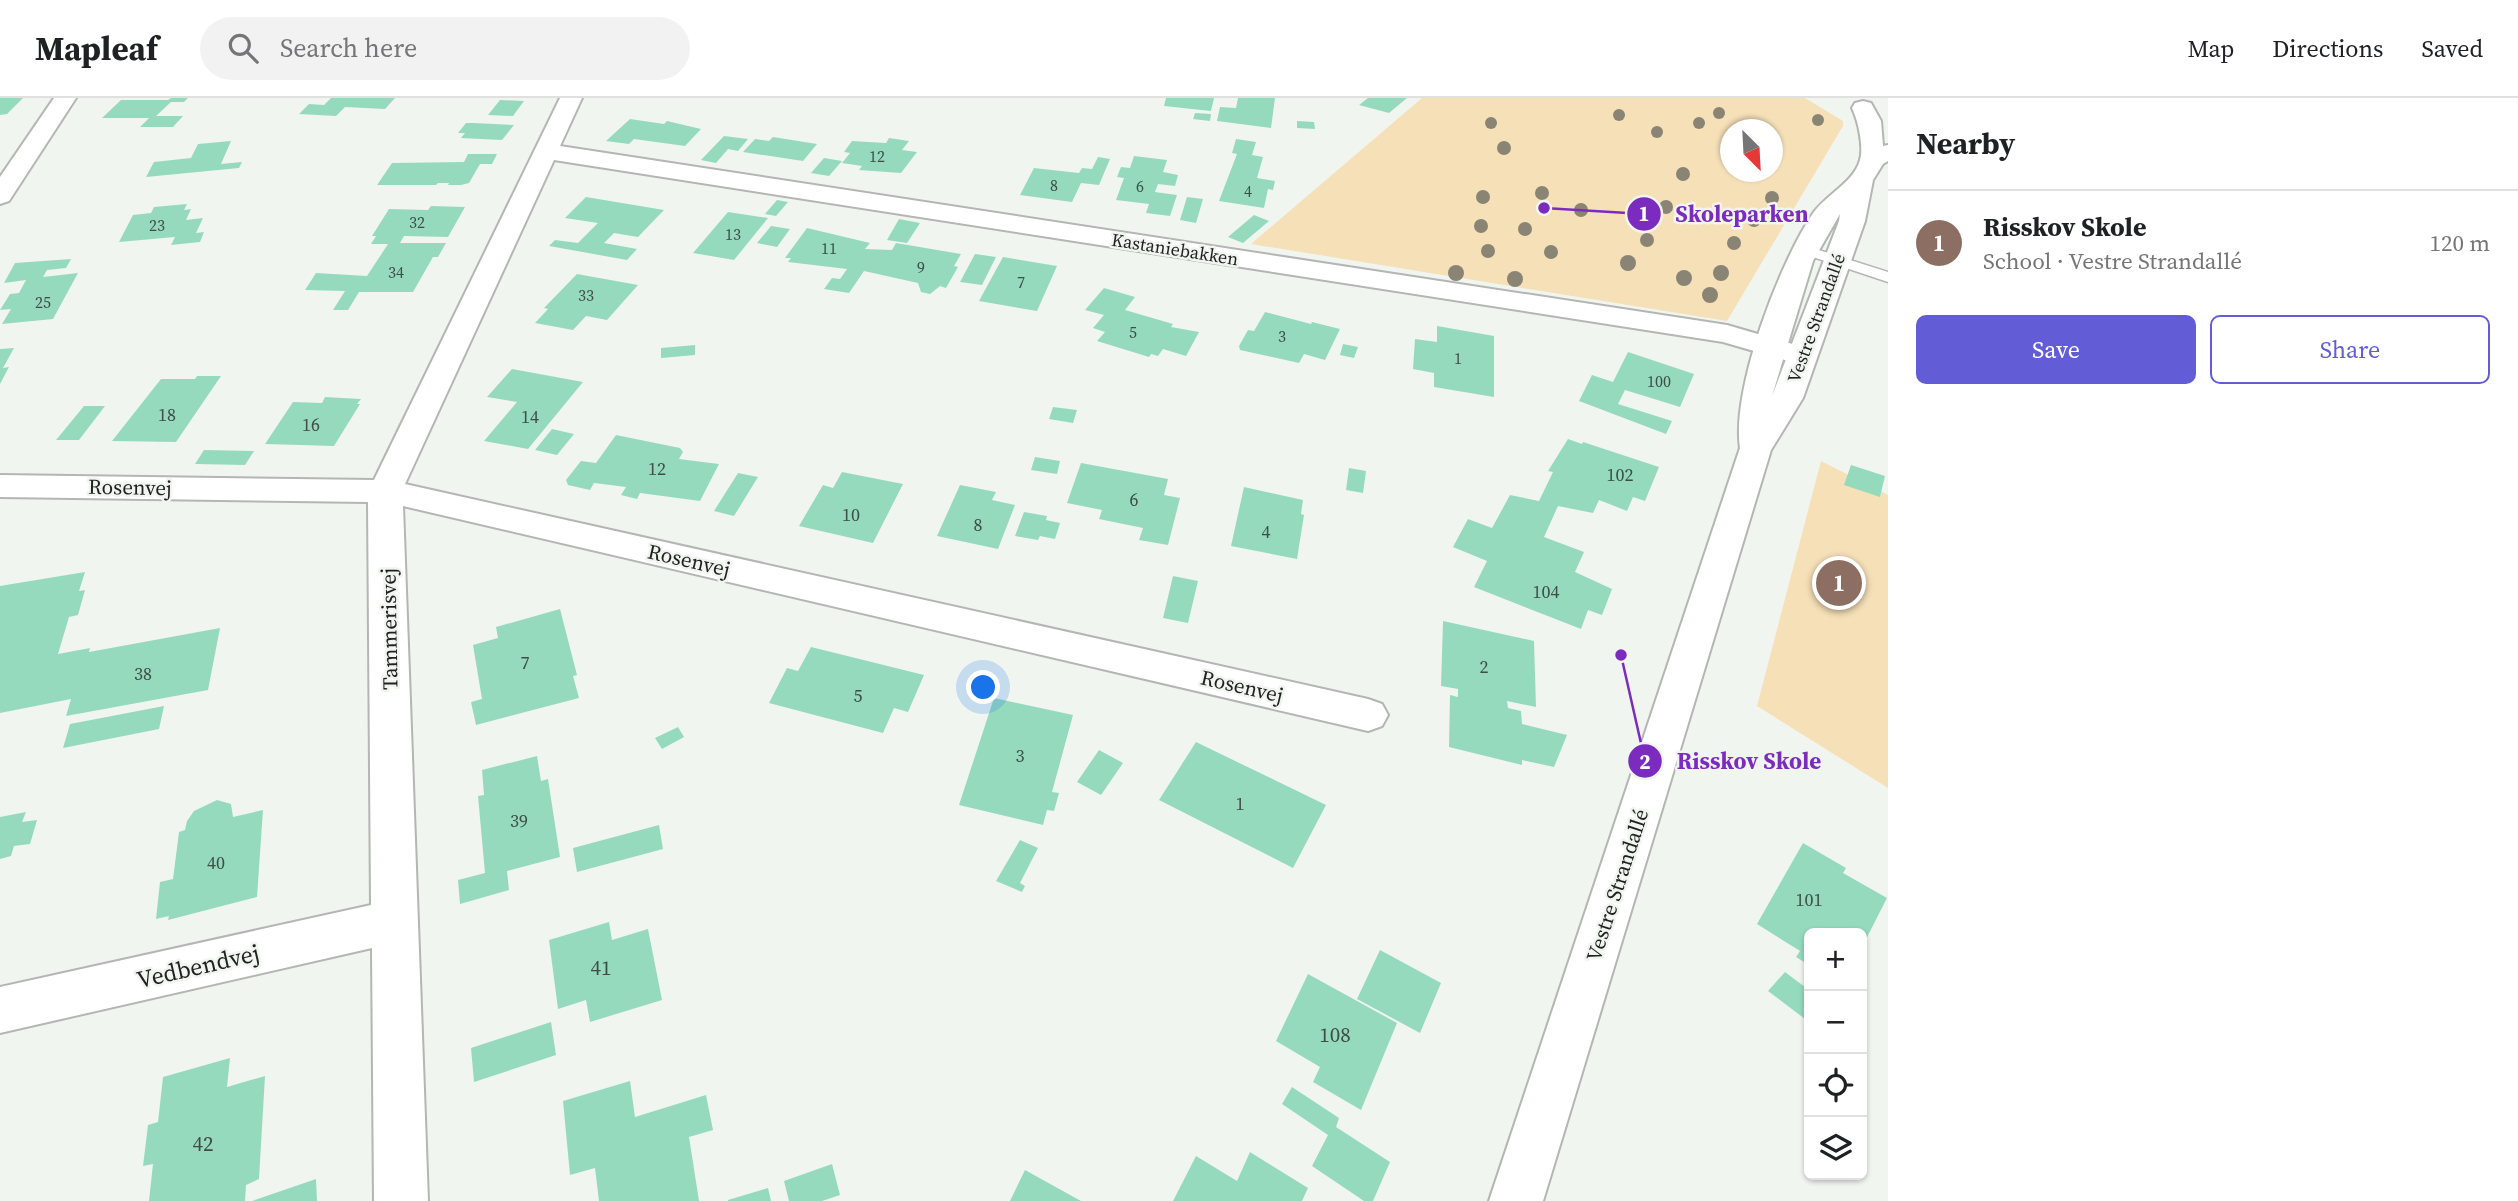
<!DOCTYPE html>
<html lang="en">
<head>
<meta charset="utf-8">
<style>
	body { margin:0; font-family:"Source Serif 4",serif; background:#f2f2f2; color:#202124 }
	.controls { position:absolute; right:21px; bottom:21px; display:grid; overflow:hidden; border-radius:10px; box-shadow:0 2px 5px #0004 }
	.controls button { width:63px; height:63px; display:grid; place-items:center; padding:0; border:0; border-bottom:2px solid #e0e0e0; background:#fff; color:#202124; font:35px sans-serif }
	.compass { position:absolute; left:1720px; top:21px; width:63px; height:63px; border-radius:50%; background:#fff; box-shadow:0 2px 5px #0004; rotate:156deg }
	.you { position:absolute; left:984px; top:590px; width:24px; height:24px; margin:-18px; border:5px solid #fff; border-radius:50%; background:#1a73e8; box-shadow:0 0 0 10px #1a73e833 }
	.badge { display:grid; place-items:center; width:46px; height:46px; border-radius:50%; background:#625dd6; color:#fff; font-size:23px; font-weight:700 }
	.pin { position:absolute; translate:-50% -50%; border:4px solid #fff; box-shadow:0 2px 7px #0006 }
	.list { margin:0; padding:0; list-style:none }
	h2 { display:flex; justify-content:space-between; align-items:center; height:91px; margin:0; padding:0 28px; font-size:30px }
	h2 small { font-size:23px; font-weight:400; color:#757577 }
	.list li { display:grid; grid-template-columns:46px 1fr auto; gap:21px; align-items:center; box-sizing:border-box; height:105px; padding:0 28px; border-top:2px solid #e0e0e0 }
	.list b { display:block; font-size:26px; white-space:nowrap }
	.list p { margin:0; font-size:23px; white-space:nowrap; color:#757577 }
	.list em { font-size:23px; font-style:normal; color:#757577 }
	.actions { display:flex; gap:14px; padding:21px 28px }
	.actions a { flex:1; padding:16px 0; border:2px solid #625dd6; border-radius:10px; text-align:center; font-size:24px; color:#625dd6 }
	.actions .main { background:#625dd6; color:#fff }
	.icon { flex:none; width:38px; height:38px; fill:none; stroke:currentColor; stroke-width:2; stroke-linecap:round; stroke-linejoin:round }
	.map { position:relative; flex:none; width:1888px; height:1103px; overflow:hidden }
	header { display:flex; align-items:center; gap:42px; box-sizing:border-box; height:98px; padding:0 35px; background:#fff; border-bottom:2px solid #e0e0e0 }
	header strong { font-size:33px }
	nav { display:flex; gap:38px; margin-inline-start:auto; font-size:24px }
	.search { width:490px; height:63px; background:#f2f2f2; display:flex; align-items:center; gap:18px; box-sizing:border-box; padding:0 24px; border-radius:38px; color:#757577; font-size:26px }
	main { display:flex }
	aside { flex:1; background:#fff }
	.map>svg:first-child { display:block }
</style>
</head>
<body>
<header>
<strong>Mapleaf</strong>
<div class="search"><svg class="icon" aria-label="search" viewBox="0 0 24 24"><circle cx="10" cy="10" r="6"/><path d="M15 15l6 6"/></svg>Search here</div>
<nav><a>Map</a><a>Directions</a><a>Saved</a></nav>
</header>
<main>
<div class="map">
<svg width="1888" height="1103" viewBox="0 0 1888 1103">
	<rect width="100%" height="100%" fill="#f1f5f0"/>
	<path fill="#f6e0b8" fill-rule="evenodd" d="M1422 0H1805L1843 23V28L1727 223 1251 146ZM1730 32H1772V74H1730Z
		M1821 363 1888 397V690L1757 608Z"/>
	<path fill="#96dabe" d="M0 0H23L7 16 0 17Z
		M171 0H188L184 4H171L156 18H183L173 29H140L149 20H102L121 2H168Z
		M331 0H395L385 11 345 9 336 18 299 16 309 6 324 7Z
		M1166 0H1214L1211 13 1164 8Z
		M1238 0H1275L1271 30 1217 23 1220 9 1236 10Z
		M1368 0H1407L1389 15 1359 7Z
		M500 2 524 3 513 18 488 17Z
		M1195 15 1211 16 1210 23 1193 21Z
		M630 21 664 26 667 23 701 31 685 48 634 41 629 46 606 43Z
		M1297 23 1314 24 1315 31 1297 30Z
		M466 25H473L514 27 502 42 461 40 465 35H458Z
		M724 38 748 41 738 53 728 51 716 65 701 62Z
		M773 39 817 46 803 63 743 54 755 41 769 43Z
		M889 40 909 43 902 52 917 54 901 75 859 72 862 68 842 65 850 55 844 54 852 43 886 45Z
		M1236 41 1256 44 1252 57 1263 59 1257 80 1275 83 1273 92 1268 91 1264 110 1219 103 1237 56 1232 55Z
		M231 43 221 66 242 64 239 70 146 79 154 64 191 60 198 46Z
		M468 56H497L492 66H480L469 85 461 87H448L449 85H438L436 87H377L392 65 464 64Z
		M1134 58 1167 62 1163 74 1178 77 1175 88 1158 86 1155 94 1177 97 1170 118 1146 115 1149 106 1116 102 1124 80 1117 79 1121 69 1130 70Z
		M1098 59 1110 61 1099 87 1081 85 1072 104 1020 97 1034 70 1079 75 1082 70 1092 71Z
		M824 60 842 63 829 78 811 75Z
		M586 99 664 112 638 139 614 135 604 145 637 151 627 162 549 148 555 142 578 145 598 125 565 120Z
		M1187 99 1203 101 1196 125 1180 122Z
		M777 102 788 104 776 118 765 116Z
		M187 106 184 112 191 111 186 122 203 120 196 135 204 134 200 144 171 147 175 139 119 144 133 117 151 115 154 109Z
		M431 108 465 109 448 139 404 138 400 145H446L438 159H433L413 194H359L348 212H333L345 193 305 192 316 175 367 178 388 146H371L376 138H372L389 111 428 112Z
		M728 114 768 120 734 162 693 155Z
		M1254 117 1269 123 1243 145 1228 139Z
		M899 121 920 125 907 145 887 142Z
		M771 128 790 131 777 149 757 145Z
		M807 130 870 145 865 151 892 152 896 145 961 156 954 168 958 169 946 190 940 188 930 196 921 194 918 185 864 173 849 195 824 191 832 180 840 181 847 171 788 164 791 160H785Z
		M975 156 996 159 982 187 960 184Z
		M1003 159 1057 168 1037 213 979 203Z
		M71 161 66 170 47 172 43 179 78 175 53 221 2 226 11 211 0 212 10 196 19 195 26 182 4 185 15 165Z
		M577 176 638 187 607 222 586 218 573 232 535 225 548 211 544 210Z
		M1104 190 1135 199 1125 212 1173 226 1171 229 1199 234 1186 258 1163 251 1158 258 1151 256 1149 259 1097 243 1105 234 1093 230 1104 217 1085 212Z
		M1265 214 1311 226 1312 224 1340 231 1325 262 1304 256 1299 265 1240 252 1239 248 1248 232 1254 233Z
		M1437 228 1494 238V299L1434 289V275L1413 271 1415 241 1437 244Z
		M1343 246 1358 249 1354 260 1340 257Z
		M695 247V257L661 260V250Z
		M14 250 3 270 9 269 0 286V251Z
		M1628 254 1694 276 1680 309 1625 292 1618 306 1672 323 1666 336 1579 303 1592 277 1613 284Z
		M512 271 583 284 528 351 484 343 517 304 487 299Z
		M197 278H221L176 344 112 343 161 281H195Z
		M325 299 361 301 357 306H360L334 348 265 346 293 304 322 305Z
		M84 308H105L79 342H56Z
		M1053 309 1077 312 1073 325 1049 321Z
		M552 331 574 336 557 357 535 352Z
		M616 337 680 350 683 354 679 361 719 366 700 403 640 395 637 401 621 397 626 389 594 385 590 392 568 387 566 382 581 363 596 365Z
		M1568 341 1582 346 1583 344 1659 369 1645 403 1633 399 1627 413 1599 402 1593 415 1558 408 1544 439 1584 454 1575 474 1612 491 1602 517 1588 512 1581 531 1474 489 1487 463 1453 449 1468 421 1492 430 1510 397 1539 403 1553 374 1548 373Z
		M204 352 254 353 245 367 195 366Z
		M1035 359 1060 363 1057 376 1031 372Z
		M1081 365 1168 381 1164 397 1180 400 1168 447 1139 442 1143 430 1099 421 1102 412 1067 405Z
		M1851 367 1885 378 1880 399 1844 387Z
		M1349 370 1366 373 1363 395 1346 392Z
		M842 374 903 386 873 445 799 428 823 387 833 390Z
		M738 375 758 379 734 418 714 413Z
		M960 387 996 394 992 402 1015 407 998 451 937 438Z
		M1244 389 1303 402 1301 416 1304 417 1297 461 1231 448Z
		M1024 414 1047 418 1046 422 1060 425 1055 441 1040 438 1038 442 1015 438Z
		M85 474 79 493 85 492 78 517 69 519 58 556 90 550 89 554 220 530 208 592 66 618 71 601 0 615V488Z
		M1173 478 1198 483 1188 525 1163 520Z
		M560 511 577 577 573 578 579 600 476 627 471 604 482 601 473 547 498 540 496 529Z
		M1443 523 1534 543 1536 609 1507 603 1508 610 1521 613 1522 626 1567 637 1554 669 1522 662V667L1449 649 1450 597 1458 599V591L1441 588Z
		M811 549 924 577 908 614 894 610 883 635 769 605 787 570 798 573Z
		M994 600 1073 617 1052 694 1059 695 1054 713 1047 712 1043 727 959 707Z
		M164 608 159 631 63 650 70 626Z
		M678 629 684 639 662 651 655 640Z
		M1196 644 1326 707 1293 770 1159 702Z
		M1099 652 1123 665 1101 697 1077 684Z
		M537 658 541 683 548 681 560 759 507 773 509 792 460 806 458 782 485 775 478 698 484 697 482 672Z
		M217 702 231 706 233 719 263 712 257 799 168 822 169 818 156 821 160 784 173 781 179 734 185 732 187 723 194 713Z
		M26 714 22 724 37 722 30 746 14 748 11 758 0 761V719Z
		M659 727 663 751 577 774 573 750Z
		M1020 742 1038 750 1020 785 1025 788 1022 794 996 783Z
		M1803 745 1846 770 1843 775 1887 800 1862 849V835H1809V867L1796 859 1800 853 1757 826Z
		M609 824 612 842 648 831 662 902 590 924 586 902 558 911 549 842Z
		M1380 852 1441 885 1420 935 1357 901Z
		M1785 874 1809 892V916L1805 921 1768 893Z
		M1308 876 1397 925 1361 1012 1313 984 1320 969 1276 943Z
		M551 924 556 957 474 984 471 950Z
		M230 960 227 989 265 978 259 1081 246 1087 245 1103H149L153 1066 143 1068 148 1027 158 1024 163 979Z
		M630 983 635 1019 706 997 713 1032 689 1039 699 1103H599L595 1070 570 1077 563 1003Z
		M1292 989 1339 1020 1336 1029 1390 1064 1373 1103H1364L1312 1068 1328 1037 1282 1006Z
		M1250 1054 1308 1090 1302 1103H1173L1196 1058 1237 1083Z
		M832 1066 840 1097 822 1103H789L784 1083Z
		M1025 1072 1081 1103H1010Z
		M316 1081 317 1103H252Z
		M768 1090 771 1103H728V1102Z"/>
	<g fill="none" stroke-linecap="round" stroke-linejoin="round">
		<defs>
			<path id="service" d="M1806 148 1888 174V184L1801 155 1799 152Z"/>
			<path id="minor" d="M54 0H76L9 103 0 106V79Z
				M560 0H582L560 48 1727 227 1813 252 1817 258 1813 264 1802 267 1723 244 554 62 405 386 1368 601 1382 606 1388 617 1382 628 1368 633 403 408 428 1103H374L372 850 0 935V889L371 807 368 404 0 399V377L374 382Z"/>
			<path id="tertiary" d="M1863 3 1871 5 1881 23 1883 48 1888 47V63L1883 66 1873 82 1865 123 1803 300 1771 352 1543 1103H1489L1740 350C1731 291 1780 163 1814 114 1827 96 1854 84 1860 62 1864 49 1858 22 1852 10L1855 5ZM1840 116 1839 123 1772 298 1813 163Z"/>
		</defs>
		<use href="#service" stroke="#b3b6b2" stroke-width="3"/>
		<use href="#minor" stroke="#b3b6b2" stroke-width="4"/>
		<use href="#tertiary" stroke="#b3b6b2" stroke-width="4"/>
		<use href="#service" fill="#fff" fill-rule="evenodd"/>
		<use href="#minor" fill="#fff" fill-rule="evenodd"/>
		<use href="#tertiary" fill="#fff" fill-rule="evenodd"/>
	</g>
	<g fill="#8a8474">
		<circle cx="1719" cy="15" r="6"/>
		<circle cx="1619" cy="17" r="6"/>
		<circle cx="1818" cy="22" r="6"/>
		<circle cx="1491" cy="25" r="6"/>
		<circle cx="1699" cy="25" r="6"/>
		<circle cx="1657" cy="34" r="6"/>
		<circle cx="1504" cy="50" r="7"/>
		<circle cx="1683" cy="76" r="7"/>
		<circle cx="1542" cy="95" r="7"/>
		<circle cx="1483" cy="99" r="7"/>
		<circle cx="1772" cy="100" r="7"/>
		<circle cx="1666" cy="109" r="7"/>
		<circle cx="1581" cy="112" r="7"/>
		<circle cx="1754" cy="122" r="7"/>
		<circle cx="1481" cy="128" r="7"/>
		<circle cx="1525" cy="131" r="7"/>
		<circle cx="1647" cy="142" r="7"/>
		<circle cx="1734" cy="145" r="7"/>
		<circle cx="1488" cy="153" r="7"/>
		<circle cx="1551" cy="154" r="7"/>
		<circle cx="1628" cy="165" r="8"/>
		<circle cx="1456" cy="175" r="8"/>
		<circle cx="1721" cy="175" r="8"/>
		<circle cx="1684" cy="180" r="8"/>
		<circle cx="1515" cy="181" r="8"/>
		<circle cx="1710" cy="197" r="8"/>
	</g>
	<g text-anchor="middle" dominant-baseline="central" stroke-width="5" stroke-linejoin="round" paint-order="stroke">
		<g font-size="16" fill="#3d4e47">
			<text x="877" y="58">12</text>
			<text x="1054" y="87">8</text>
			<text x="1140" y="88">6</text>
			<text x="1248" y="93">4</text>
			<text x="417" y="124">32</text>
			<text x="157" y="127">23</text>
			<text x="733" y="136">13</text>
			<text x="829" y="150">11</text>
			<text x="921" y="169">9</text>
			<text x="396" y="174">34</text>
			<text x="1021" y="184">7</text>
			<text x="586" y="197">33</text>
			<text x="43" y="204">25</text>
			<text x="1133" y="234">5</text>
			<text x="1282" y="238">3</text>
			<text x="1458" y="260">1</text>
			<text x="1659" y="283">100</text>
		</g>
		<g font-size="18" fill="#1f201f" stroke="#f1f5f0">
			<text transform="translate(1175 151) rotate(9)">Kastaniebakken</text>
			<text transform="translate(1816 220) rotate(-70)">Vestre Strandallé</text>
		</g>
		<g font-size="18" fill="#3d4e47">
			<text x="167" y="316">18</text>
			<text x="530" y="318">14</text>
			<text x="311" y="326">16</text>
			<text x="657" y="370">12</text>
			<text x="1620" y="376">102</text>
			<text x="1134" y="401">6</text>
			<text x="851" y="416">10</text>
			<text x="978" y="426">8</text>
			<text x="1266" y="433">4</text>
			<text x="1546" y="493">104</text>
			<text x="525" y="564">7</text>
			<text x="1484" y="568">2</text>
			<text x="143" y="575">38</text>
			<text x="858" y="597">5</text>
			<text x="1020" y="657">3</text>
			<text x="1240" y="705">1</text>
			<text x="519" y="722">39</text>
			<text x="216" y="764">40</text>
			<text x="1809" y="801">101</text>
		</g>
		<g font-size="21" fill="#1f201f" stroke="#f1f5f0">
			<text transform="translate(130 389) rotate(1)">Rosenvej</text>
			<text transform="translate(689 462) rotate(13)">Rosenvej</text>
			<text transform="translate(389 531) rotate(-91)">Tammerisvej</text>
			<text transform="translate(1242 588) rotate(13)">Rosenvej</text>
			<text transform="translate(1617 787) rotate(-72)">Vestre Strandallé</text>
		</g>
		<g font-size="21" fill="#3d4e47">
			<text x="601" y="869">41</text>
			<text x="1335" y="936">108</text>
			<text x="203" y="1045">42</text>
		</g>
		<g font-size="24" fill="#1f201f" stroke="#f1f5f0">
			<text transform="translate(198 868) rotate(-13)">Vedbendvej</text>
		</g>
	</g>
	<path fill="none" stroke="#7b2cbf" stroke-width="2.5" d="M1544 110L1644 116M1621 557L1645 663"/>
	<g fill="#7b2cbf" stroke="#f1f5f0" stroke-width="2.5">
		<circle cx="1544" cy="110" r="7"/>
		<circle cx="1621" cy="557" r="7"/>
		<circle cx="1644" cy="116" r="18"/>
		<circle cx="1645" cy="663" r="18"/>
	</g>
	<g font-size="21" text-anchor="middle" font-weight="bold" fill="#fff">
		<text x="1644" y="123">1</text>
		<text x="1645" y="671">2</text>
	</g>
	<g font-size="23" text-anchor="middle" font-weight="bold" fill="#7b2cbf" stroke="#f1f5f0" stroke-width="5" stroke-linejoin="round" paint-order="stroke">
		<text x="1742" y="124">Skoleparken</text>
		<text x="1749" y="671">Risskov Skole</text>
	</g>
</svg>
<div class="controls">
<button>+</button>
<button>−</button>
<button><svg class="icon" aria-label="locate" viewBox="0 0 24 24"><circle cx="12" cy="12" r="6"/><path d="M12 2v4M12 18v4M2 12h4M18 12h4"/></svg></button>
<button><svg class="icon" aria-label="layers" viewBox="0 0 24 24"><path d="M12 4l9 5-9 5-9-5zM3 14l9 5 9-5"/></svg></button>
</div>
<svg class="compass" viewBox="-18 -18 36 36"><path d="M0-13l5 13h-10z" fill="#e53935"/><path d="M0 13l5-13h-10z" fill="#757577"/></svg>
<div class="you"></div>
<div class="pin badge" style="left:1839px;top:485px;background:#8d6e63">1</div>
</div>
<aside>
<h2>Nearby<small></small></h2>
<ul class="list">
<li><span class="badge" style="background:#8d6e63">1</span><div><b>Risskov Skole</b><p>School · Vestre Strandallé</p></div><em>120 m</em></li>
</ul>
<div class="actions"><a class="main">Save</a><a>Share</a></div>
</aside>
</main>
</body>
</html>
